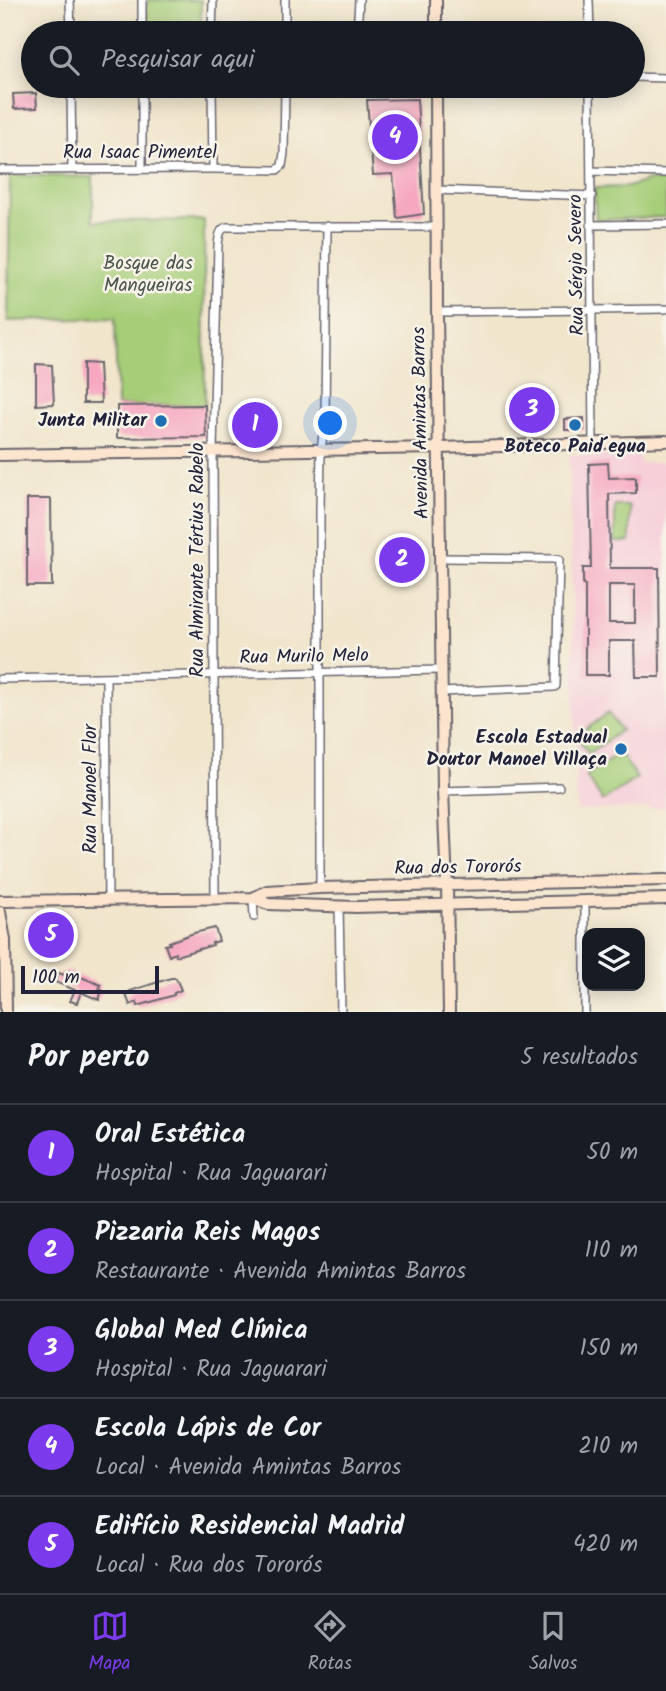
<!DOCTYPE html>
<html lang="pt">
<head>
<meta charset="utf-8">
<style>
	body { margin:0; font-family:Kalam,sans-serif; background:#20242c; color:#f1f3f6 }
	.controls { position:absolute; right:21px; bottom:21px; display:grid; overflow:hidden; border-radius:14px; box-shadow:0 4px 18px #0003 }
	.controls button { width:63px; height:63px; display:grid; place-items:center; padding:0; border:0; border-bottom:2px solid #363941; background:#171b24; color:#f1f3f6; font:35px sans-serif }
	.scale { position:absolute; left:21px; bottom:18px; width:138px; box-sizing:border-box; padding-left:7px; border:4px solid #22223b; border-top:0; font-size:19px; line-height:24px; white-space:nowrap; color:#22223b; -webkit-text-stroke:5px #f7f3e8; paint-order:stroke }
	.you { position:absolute; left:331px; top:424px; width:24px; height:24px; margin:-18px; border:5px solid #fff; border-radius:50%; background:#1a73e8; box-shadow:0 0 0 10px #1a73e833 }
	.badge { display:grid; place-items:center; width:46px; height:46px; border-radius:50%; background:#7c3aed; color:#fff; font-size:23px; font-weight:700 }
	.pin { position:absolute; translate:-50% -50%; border:4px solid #fff; box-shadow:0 2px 7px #0006 }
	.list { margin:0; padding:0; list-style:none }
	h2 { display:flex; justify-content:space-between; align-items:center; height:91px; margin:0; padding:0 28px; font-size:30px }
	h2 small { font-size:23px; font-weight:400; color:#9ea1a6 }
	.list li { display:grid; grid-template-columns:46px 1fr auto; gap:21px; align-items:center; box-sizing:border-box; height:98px; padding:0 28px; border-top:2px solid #363941 }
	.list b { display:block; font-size:26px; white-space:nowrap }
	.list p { margin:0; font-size:23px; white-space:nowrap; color:#9ea1a6 }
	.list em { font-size:23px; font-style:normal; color:#9ea1a6 }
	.icon { flex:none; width:38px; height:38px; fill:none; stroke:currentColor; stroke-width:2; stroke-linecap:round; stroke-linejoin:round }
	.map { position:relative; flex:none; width:666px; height:1012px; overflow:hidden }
	.search { position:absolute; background:#171b24; box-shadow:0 4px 18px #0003; left:21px; right:21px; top:21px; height:77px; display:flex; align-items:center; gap:18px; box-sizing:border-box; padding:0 24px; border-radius:38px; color:#9ea1a6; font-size:26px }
	.sheet { height:581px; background:#171b24 }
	nav { display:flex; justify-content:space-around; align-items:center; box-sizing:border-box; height:98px; border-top:2px solid #363941; background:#171b24; font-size:19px; color:#9ea1a6 }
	nav a { display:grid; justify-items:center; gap:4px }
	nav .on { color:#7c3aed }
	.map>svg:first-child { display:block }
</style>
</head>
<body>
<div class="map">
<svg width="666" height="1012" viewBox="0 0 666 1012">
	<rect width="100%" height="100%" fill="#f7f3e8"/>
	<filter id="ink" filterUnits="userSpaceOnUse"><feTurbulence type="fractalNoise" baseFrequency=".0143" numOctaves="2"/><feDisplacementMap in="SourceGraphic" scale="14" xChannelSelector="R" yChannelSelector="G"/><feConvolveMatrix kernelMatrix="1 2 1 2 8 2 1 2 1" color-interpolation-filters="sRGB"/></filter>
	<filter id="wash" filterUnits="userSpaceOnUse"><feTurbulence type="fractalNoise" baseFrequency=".00686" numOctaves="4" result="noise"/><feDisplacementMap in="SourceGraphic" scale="28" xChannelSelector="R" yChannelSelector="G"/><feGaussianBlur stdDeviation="1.57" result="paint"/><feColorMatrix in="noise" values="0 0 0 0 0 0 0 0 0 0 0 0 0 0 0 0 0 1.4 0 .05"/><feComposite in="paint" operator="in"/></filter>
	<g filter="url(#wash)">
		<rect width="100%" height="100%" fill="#f1e5cc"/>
		<path fill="#f6cfd9" d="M569 455 639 456 640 463 666 462V808L577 810Z"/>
		<path fill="#a6cd78" stroke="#64785a" stroke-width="2" d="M147 0H201V29L147 32Z
			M10 175 93 177V221L204 220 205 405 117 406 115 318 8 321Z
			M649 180 666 181V217L596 220 594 188 628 187Z
			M615 506H630V542H615Z
			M608 713 621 730 589 754 576 737Z
			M620 753 637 778 603 801 586 776Z"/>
		<g id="blocks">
			<path fill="#f6a8c1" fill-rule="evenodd" d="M36 93 37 108 14 109 13 94Z
				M417 99 424 214 397 218 393 174 373 175 367 100Z
				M83 363 99 364 101 403H83Z
				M36 364 52 365 54 404 36 405Z
				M519 395H544L543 425H520Z
				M205 405 206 437 117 438V406Z
				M274 415 275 433 235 434V416Z
				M584 418V430H565V419Z
				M608 463 609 478 636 477V493L609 494 610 568H659L660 677H636L635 641H609V675H585V585H583V568H591L589 464ZM609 585H635V623H609Z
				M27 499H51L52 586H27Z
				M421 549V569L383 570 382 551Z
				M71 926 74 929V939H62L63 949 41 950V940H29V927Z
				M215 928 219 941 212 943 213 945 176 956 175 953 169 956 165 945 170 944 169 942 194 933Z
				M66 971 101 985 99 989 102 990 99 1000 81 992 77 1003 70 1001 75 990 55 982 59 973 64 975Z
				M171 978H176L181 990 174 993V995L138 1006 137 1002 130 1005 126 995 131 993 130 991Z"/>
		</g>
	</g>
	<g filter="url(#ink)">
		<use href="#blocks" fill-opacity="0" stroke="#6a666e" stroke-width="2"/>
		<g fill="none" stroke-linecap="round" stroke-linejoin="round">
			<defs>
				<path id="street" d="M70 0 71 33
					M142 0V33
					M589 0 590 33
					M212 33 213 0
					M285 33V0
					M357 33 359 0
					M633 77 666 78
					M71 86 72 169
					M212 86 213 169
					M590 86 593 443
					M285 90 340 88 347 86
					M142 169V86
					M0 170 213 169 277 170 282 166 284 153 285 86
					M592 171 666 173
					M437 190 592 196
					M592 225 666 224
					M437 312 666 309
					M440 558 559 559 556 686 554 687 442 692
					M106 677 108 900
					M0 679 441 670
					M443 791 559 787
					M320 888V509L321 450 325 419 327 226
					M215 898 213 451 218 245C219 238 219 229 227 227H437
					M253 898 254 917
					M339 906 341 1012
					M585 1012V902"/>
				<path id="secondary" d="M436 0V33
					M436 86 437 312 443 791 447 886 449 1012
					M0 455 440 448 666 441
					M253 898 267 891 320 888 666 880
					M0 901 253 898 268 904 356 907 666 899
					M0 912 5 940 6 1012"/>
			</defs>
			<use href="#street" stroke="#6a666e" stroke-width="10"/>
			<use href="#secondary" stroke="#6a666e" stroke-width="14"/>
			<use href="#street" stroke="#fff" stroke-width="7"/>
			<use href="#secondary" stroke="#fbe5cf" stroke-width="10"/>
		</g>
	</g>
	<g fill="#1f6fb2" stroke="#f7f3e8" stroke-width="2.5">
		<circle cx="161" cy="421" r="7"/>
		<circle cx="575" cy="425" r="7"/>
		<circle cx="621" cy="749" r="7"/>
	</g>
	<g text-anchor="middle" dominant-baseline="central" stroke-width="5" stroke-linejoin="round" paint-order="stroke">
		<g font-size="19" fill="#22223b" stroke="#f7f3e8">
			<text x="140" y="153">Rua Isaac Pimentel</text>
			<text transform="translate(577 265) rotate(-91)">Rua Sérgio Severo</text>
			<text transform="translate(421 423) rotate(-91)">Avenida Amintas Barros</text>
			<text transform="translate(198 560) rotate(-90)">Rua Almirante Tértius Rabelo</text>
			<text transform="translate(304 657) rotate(-1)">Rua Murilo Melo</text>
			<text transform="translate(91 789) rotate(-90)">Rua Manoel Flor</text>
			<text transform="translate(458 868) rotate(-1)">Rua dos Tororós</text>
		</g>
		<g font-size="19" fill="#4a554d" stroke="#f7f3e8">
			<text x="148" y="264">Bosque das<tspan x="148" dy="22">Mangueiras</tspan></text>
		</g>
		<g font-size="19" font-weight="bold" fill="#22223b" stroke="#f7f3e8" text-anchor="end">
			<text x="147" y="421">Junta Militar</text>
			<text x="575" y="447" text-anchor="middle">Boteco Paid´egua</text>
			<text x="607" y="738">Escola Estadual<tspan x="607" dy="22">Doutor Manoel Villaça</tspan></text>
		</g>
	</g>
</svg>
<div class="controls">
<button><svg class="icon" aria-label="layers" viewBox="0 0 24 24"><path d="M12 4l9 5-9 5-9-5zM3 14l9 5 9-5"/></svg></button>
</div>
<div class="scale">100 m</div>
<div class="you"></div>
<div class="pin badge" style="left:255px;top:425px">1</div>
<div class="pin badge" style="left:402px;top:560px">2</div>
<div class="pin badge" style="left:532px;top:410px">3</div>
<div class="pin badge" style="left:395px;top:137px">4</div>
<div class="pin badge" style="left:51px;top:935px">5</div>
<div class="search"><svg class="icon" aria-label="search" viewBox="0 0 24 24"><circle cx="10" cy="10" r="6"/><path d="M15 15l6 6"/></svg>Pesquisar aqui</div>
</div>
<section class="sheet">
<h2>Por perto<small>5 resultados</small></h2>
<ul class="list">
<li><span class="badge">1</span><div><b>Oral Estética</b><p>Hospital · Rua Jaguarari</p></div><em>50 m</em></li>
<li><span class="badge">2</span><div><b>Pizzaria Reis Magos</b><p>Restaurante · Avenida Amintas Barros</p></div><em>110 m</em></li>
<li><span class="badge">3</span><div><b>Global Med Clínica</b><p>Hospital · Rua Jaguarari</p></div><em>150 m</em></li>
<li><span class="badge">4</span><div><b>Escola Lápis de Cor</b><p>Local · Avenida Amintas Barros</p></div><em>210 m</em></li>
<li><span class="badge">5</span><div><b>Edifício Residencial Madrid</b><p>Local · Rua dos Tororós</p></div><em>420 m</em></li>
</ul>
</section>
<nav>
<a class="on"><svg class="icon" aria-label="map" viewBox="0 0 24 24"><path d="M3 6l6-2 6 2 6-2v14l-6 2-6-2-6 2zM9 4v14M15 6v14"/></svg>Mapa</a>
<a><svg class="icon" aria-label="directions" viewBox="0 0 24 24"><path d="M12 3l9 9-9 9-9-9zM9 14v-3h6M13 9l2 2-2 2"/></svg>Rotas</a>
<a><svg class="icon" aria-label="saved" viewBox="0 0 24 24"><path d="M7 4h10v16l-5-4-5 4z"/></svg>Salvos</a>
</nav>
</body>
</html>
